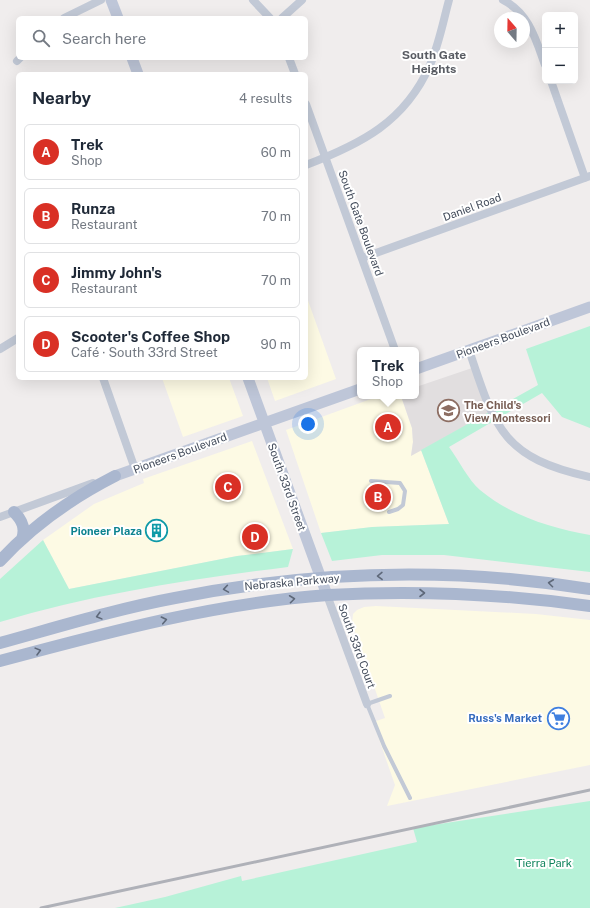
<!DOCTYPE html>
<html lang="en">
<head>
<meta charset="utf-8">
<style>
	body { margin:0; font-family:"Public Sans",sans-serif; background:#f2f2f3; color:#1f2937 }
	.controls { position:absolute; right:12px; top:12px; display:grid; overflow:hidden; border-radius:6px; box-shadow:0 4px 16px #0002 }
	.controls button { width:36px; height:36px; display:grid; place-items:center; padding:0; border:0; border-bottom:1px solid #e0e1e3; background:#fff; color:#1f2937; font:20px sans-serif }
	.compass { position:absolute; left:494px; top:12px; width:36px; height:36px; border-radius:50%; background:#fff; box-shadow:0 4px 16px #0002; rotate:340deg }
	.you { position:absolute; left:308px; top:424px; width:14px; height:14px; margin:-10px; border:3px solid #fff; border-radius:50%; background:#1a73e8; box-shadow:0 0 0 6px #1a73e833 }
	.badge { display:grid; place-items:center; width:26px; height:26px; border-radius:50%; background:#d93025; color:#fff; font-size:13px; font-weight:700 }
	.pin { position:absolute; translate:-50% -50%; border:2px solid #fff; box-shadow:0 1px 4px #0006 }
	.popup { position:absolute; left:357px; top:347px; width:62px; height:52px; box-sizing:border-box; display:grid; place-content:center; border-radius:6px; background:#fff; filter:drop-shadow(0 1px 3px #0005); font-size:13px; white-space:nowrap; color:#747a83 }
	.popup b { font-size:15px; color:#1f2937 }
	.popup::after { content:''; position:absolute; left:50%; top:100%; margin-left:-8px; border:8px solid transparent; border-top-color:#fff }
	.list { margin:0; padding:0; list-style:none }
	h2 { display:flex; justify-content:space-between; align-items:center; height:52px; margin:0; padding:0 16px; font-size:17px }
	h2 small { font-size:13px; font-weight:400; color:#747a83 }
	.list li { display:grid; grid-template-columns:26px 1fr auto; gap:12px; align-items:center; box-sizing:border-box; height:56px; margin:0 8px 8px; padding:0 8px; border:1px solid #e0e1e3; border-radius:6px }
	.list b { display:block; font-size:15px; white-space:nowrap }
	.list p { margin:0; font-size:13px; white-space:nowrap; color:#747a83 }
	.list em { font-size:13px; font-style:normal; color:#747a83 }
	.icon { flex:none; width:22px; height:22px; fill:none; stroke:currentColor; stroke-width:2; stroke-linecap:round; stroke-linejoin:round }
	.map { position:relative; flex:none; width:590px; height:908px; overflow:hidden }
	.search { position:absolute; background:#fff; box-shadow:0 4px 16px #0002; left:16px; top:16px; width:292px; height:44px; display:flex; align-items:center; gap:10px; box-sizing:border-box; padding:0 14px; border-radius:6px; color:#747a83; font-size:15px }
	.panel { position:absolute; background:#fff; box-shadow:0 4px 16px #0002; left:16px; top:72px; width:292px; height:308px; border-radius:6px }
	.map>svg:first-child { display:block }
</style>
</head>
<body>
<div class="map">
<svg width="590" height="908" viewBox="0 0 590 908">
	<rect width="100%" height="100%" fill="#f0eded"/>
	<path fill="#fdfae4" d="M306 295 336 379 275 401 267 378H306Z
		M162 378H229L243 416 183 437Z
		M379 396H401L412 428 413 442 411 455 421 450 449 524 372 527 321 533 286 430Z
		M252 441 293 549 237 556 69 589 43 540 94 504 144 483 143 479Z
		M376 606 536 614 590 620V765L387 806 395 785 373 722 385 718 352 623 353 614 357 610 364 607Z"/>
	<path fill="#e1dedf" d="M475 367 491 412 411 456 413 442 412 428 401 396H416V387Z"/>
	<path fill="#b7f2d8" d="M590 326V428L562 417 542 393 449 447C458 459 469 481 480 490 511 516 551 528 590 535V572L444 555H382L332 561 321 533 372 527 449 524 421 450 538 385 526 349Z
		M43 540 69 589 237 556 293 549 288 567C191 579 94 594 0 622V579Z
		M590 801V908H115L165 897 241 876 242 881 417 842 413 828Z"/>
	<g fill="none" stroke-linecap="round" stroke-linejoin="round">
		<path stroke="#c2c9d6" stroke-width="4" d="M371 481 400 483 405 491 403 505 398 509 389 512
			M390 696 367 704 384 746 410 798"/>
		<path stroke="#c2c9d6" stroke-width="8" d="M253 0 270 18
			M503 0C529 13 536 40 545 65
			M64 18 101 0
			M282 18 302 0
			M289 58 295 74
			M17 61 20 58
			M551 81 585 178
			M306 104 395 350
			M306 165C361 144 405 122 430 65 439 44 443 22 449 0
			M362 258 590 176
			M0 349 18 338
			M469 350C495 429 503 458 590 477
			M103 378 135 469
			M0 517 93 483
			M327 595 367 704"/>
		<path stroke="#bec6d8" stroke-width="11" d="M111 0 118 18
			M132 58 138 74
			M416 369 590 307
			M248 378 327 595
			M115 476 360 389"/>
		<path stroke="#aab7cf" stroke-width="12" d="M14 512C22 520 26 528 22 539
			M0 561C33 525 72 498 115 476
			M0 643C58 627 116 609 175 598 311 571 453 567 590 589
			M0 661C108 632 216 603 328 595 416 590 503 594 590 606"/>
		<path stroke="#afb1b8" stroke-width="3" d="M41 908 590 790"/>
	</g>
	<defs><path id="oneway-chevron" d="M-2-3.5L2.5 0L-2 3.5" fill="none" stroke-width="1.6" stroke-linecap="round" stroke-linejoin="round"/></defs>
	<g stroke="#5e6879">
		<use href="#oneway-chevron" transform="translate(380 576) rotate(179)"/>
		<use href="#oneway-chevron" transform="translate(551 583) rotate(-173)"/>
		<use href="#oneway-chevron" transform="translate(226 589) rotate(171)"/>
		<use href="#oneway-chevron" transform="translate(422 593)"/>
		<use href="#oneway-chevron" transform="translate(292 599) rotate(-7)"/>
		<use href="#oneway-chevron" transform="translate(99 616) rotate(165)"/>
		<use href="#oneway-chevron" transform="translate(164 620) rotate(-12)"/>
		<use href="#oneway-chevron" transform="translate(38 651) rotate(-15)"/>
	</g>
	<defs>
		<symbol id="school-ring" viewBox="-11 -11 22 22"><circle r="9.5" fill="#fff" stroke="#8d6e63" stroke-width="1.5"/><path d="M0-5L7-2L0 1L-7-2ZM-4 1L0 2.5L4 1V4Q0 6-4 4Z" fill="#8d6e63"/></symbol>
		<symbol id="building-ring" viewBox="-11 -11 22 22"><circle r="9.5" fill="#fff" stroke="#0f9aa8" stroke-width="1.5"/><path d="M-4-6H4V6H1V3H-1V6H-4ZM-2.5-4.3h1.7v1.8h-1.7ZM.8-4.3h1.7v1.8H.8ZM-2.5-1h1.7V.8h-1.7ZM.8-1h1.7V.8H.8Z" fill="#0f9aa8"/></symbol>
		<symbol id="supermarket-ring" viewBox="-11 -11 22 22"><circle r="9.5" fill="#fff" stroke="#3f7fe0" stroke-width="1.5"/><path d="M-6-5.5h2.5l.6 2H6L4.5 2H-2.5L-4.4-4H-6ZM-1.5 3.2a1.3 1.3 0 1 0 .1 0ZM3 3.2a1.3 1.3 0 1 0 .1 0Z" fill="#3f7fe0"/></symbol>
	</defs>
	<g fill-rule="evenodd">
		<use href="#school-ring" x="436" y="398" width="25" height="25"/>
		<use href="#building-ring" x="144" y="518" width="25" height="25"/>
		<use href="#supermarket-ring" x="546" y="706" width="25" height="25"/>
	</g>
	<g text-anchor="middle" dominant-baseline="central" stroke-width="4" stroke-linejoin="round" paint-order="stroke">
		<g font-size="11" fill="#444d5c" stroke="#fff">
			<text transform="translate(472 207) rotate(-20)">Daniel Road</text>
			<text transform="translate(361 223) rotate(70)">South Gate Boulevard</text>
			<text transform="translate(503 338) rotate(-20)">Pioneers Boulevard</text>
			<text transform="translate(180 453) rotate(-20)">Pioneers Boulevard</text>
			<text transform="translate(287 487) rotate(70)">South 33rd Street</text>
			<text transform="translate(292 582) rotate(-5)">Nebraska Parkway</text>
			<text transform="translate(357 646) rotate(70)">South 33rd Court</text>
		</g>
		<g font-size="11" font-weight="bold" fill="#785e54" stroke="#fff" text-anchor="start">
			<text x="464" y="405">The Child's<tspan x="464" dy="13">View Montessori</tspan></text>
		</g>
		<g font-size="11" font-weight="bold" fill="#0d838f" stroke="#fff" text-anchor="end">
			<text x="142" y="531">Pioneer Plaza</text>
		</g>
		<g font-size="11" font-weight="bold" fill="#366cbe" stroke="#fff" text-anchor="end">
			<text x="542" y="718">Russ's Market</text>
		</g>
		<g font-size="11" fill="#0f835c" stroke="#fff">
			<text x="544" y="863">Tierra Park</text>
		</g>
		<g font-size="12" font-weight="bold" fill="#595c63" stroke="#fff">
			<text x="434" y="55">South Gate<tspan x="434" dy="14">Heights</tspan></text>
		</g>
	</g>
</svg>
<div class="controls">
<button>+</button>
<button>−</button>
</div>
<svg class="compass" viewBox="-18 -18 36 36"><path d="M0-13l5 13h-10z" fill="#e53935"/><path d="M0 13l5-13h-10z" fill="#747a83"/></svg>
<div class="you"></div>
<div class="pin badge" style="left:388px;top:427px">A</div>
<div class="popup"><b>Trek</b>Shop</div>
<div class="pin badge" style="left:378px;top:497px">B</div>
<div class="pin badge" style="left:228px;top:487px">C</div>
<div class="pin badge" style="left:255px;top:537px">D</div>
<div class="search"><svg class="icon" aria-label="search" viewBox="0 0 24 24"><circle cx="10" cy="10" r="6"/><path d="M15 15l6 6"/></svg>Search here</div>
<section class="panel">
<h2>Nearby<small>4 results</small></h2>
<ul class="list">
<li><span class="badge">A</span><div><b>Trek</b><p>Shop</p></div><em>60 m</em></li>
<li><span class="badge">B</span><div><b>Runza</b><p>Restaurant</p></div><em>70 m</em></li>
<li><span class="badge">C</span><div><b>Jimmy John's</b><p>Restaurant</p></div><em>70 m</em></li>
<li><span class="badge">D</span><div><b>Scooter's Coffee Shop</b><p>Café · South 33rd Street</p></div><em>90 m</em></li>
</ul>
</section>
</div>
</body>
</html>
